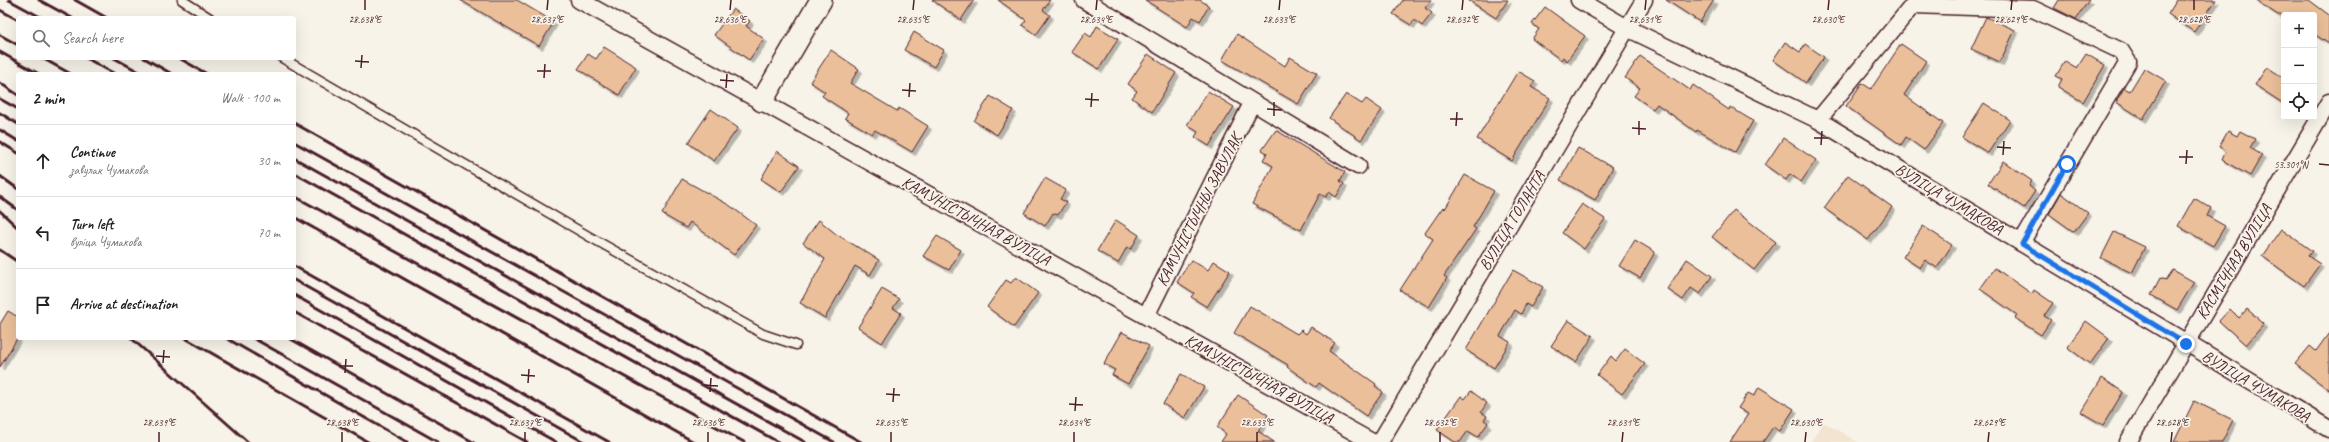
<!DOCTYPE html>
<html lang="en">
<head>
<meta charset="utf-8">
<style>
	body { margin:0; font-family:Caveat,sans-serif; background:#f6f6f6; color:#222 }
	.controls { position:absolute; right:12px; top:12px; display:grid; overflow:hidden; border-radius:4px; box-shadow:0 4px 16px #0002 }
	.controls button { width:36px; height:36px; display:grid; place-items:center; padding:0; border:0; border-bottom:1px solid #e0e0e0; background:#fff; color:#222; font:20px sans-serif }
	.stop { position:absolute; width:12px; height:12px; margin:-9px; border:3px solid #1a73e8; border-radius:50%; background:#fff }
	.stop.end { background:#1a73e8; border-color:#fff; box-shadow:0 1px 4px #0008 }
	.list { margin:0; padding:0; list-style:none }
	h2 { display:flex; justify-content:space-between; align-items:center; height:52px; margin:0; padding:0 16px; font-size:17px }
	h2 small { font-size:13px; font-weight:400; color:#767676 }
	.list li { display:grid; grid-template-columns:26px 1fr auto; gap:12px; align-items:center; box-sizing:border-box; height:72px; padding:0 16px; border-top:1px solid #e0e0e0 }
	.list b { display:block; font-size:15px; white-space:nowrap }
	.list p { margin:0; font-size:13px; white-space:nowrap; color:#767676 }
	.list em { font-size:13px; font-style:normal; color:#767676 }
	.icon { flex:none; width:22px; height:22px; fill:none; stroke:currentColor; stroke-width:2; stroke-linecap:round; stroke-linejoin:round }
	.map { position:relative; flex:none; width:2329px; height:442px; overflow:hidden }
	.search { position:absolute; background:#fff; box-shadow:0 4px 16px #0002; left:16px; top:16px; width:280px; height:44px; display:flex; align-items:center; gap:10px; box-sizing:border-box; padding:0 14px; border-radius:4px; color:#767676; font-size:15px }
	.panel { position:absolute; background:#fff; box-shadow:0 4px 16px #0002; left:16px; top:72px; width:280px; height:268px; border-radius:4px }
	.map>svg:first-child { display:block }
</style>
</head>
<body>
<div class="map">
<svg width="2329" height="442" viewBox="0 0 2329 442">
	<defs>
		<filter id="shadow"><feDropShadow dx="3.5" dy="3.5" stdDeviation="0" flood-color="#0004"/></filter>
	</defs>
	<rect width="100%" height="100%" fill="#f7f3e8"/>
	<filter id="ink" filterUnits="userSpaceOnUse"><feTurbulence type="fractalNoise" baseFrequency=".025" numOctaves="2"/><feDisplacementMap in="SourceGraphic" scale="8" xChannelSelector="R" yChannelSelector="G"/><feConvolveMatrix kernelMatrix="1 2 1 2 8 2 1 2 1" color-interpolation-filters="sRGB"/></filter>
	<g filter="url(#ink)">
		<path fill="#f3e3d1" d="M1823 422 1858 442H1811Z"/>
		<path fill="#eabf9a" stroke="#4a1f2b" filter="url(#shadow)" d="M460 0H517L554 22 539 46Z
			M932 0H974L961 20Z
			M998 0H1050L1043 10 1050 15 1036 35 1022 25 1026 20Z
			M1145 0H1200L1209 6 1200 21 1193 17 1187 27Z
			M1403 0H1431L1425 8 1432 13 1422 26 1414 20 1411 25 1393 14Z
			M1468 0H1508L1496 18Z
			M1666 0H1714L1700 22Z
			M2059 0H2089L2076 19 2054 8Z
			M2177 0H2216L2194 32 2168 14Z
			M2255 0H2309L2329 15V44L2314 34V15H2278Z
			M1545 7 1585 36 1567 61 1563 57 1561 60 1532 39 1539 29 1532 24Z
			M733 9 750 21 746 26 764 39 749 60 714 35Z
			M1986 17 2015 30 2000 62 1971 49Z
			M1097 26 1118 39 1099 69 1072 52 1085 33 1091 37Z
			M914 32 944 50 934 67 904 50Z
			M1237 34 1285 66 1290 57 1317 73 1298 104 1222 60Z
			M1785 42 1800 52 1805 44 1824 57 1806 83 1773 60Z
			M1901 44 1926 61 1904 95 1943 123 1924 150 1906 137 1901 145 1846 106 1862 83 1871 89Z
			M604 47 636 67 619 95 578 69 588 54 596 59Z
			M831 50 859 69 850 83 897 111 899 108 928 126 912 152 875 130 872 134 845 118 848 113 822 96 825 92 810 82Z
			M1148 54 1176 73 1152 112 1132 98 1137 91 1128 84Z
			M2086 54 2105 65 2083 102 2058 87 2062 79 2056 76 2065 61 2077 68Z
			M1640 56 1690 90 1693 85 1729 110 1730 107 1753 121 1735 152 1697 130 1696 132 1657 104 1653 109 1634 96 1640 88 1625 78Z
			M2267 67 2284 78V104L2255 85Z
			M2144 68 2166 81 2143 119 2116 102 2124 88 2130 91Z
			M1518 71 1535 81 1531 87 1550 98 1512 161 1477 139Z
			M1208 91 1234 107 1209 146 1195 137 1198 132 1187 125Z
			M1346 94 1362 104 1366 99 1382 110 1361 140 1329 118Z
			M990 96 1013 110 997 135 974 121Z
			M1984 103 2010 120 1988 153 1962 137Z
			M711 109 738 128 714 161 688 143Z
			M1276 130 1345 172 1340 181 1344 184 1336 197 1329 192 1326 197 1320 194 1301 230 1252 204 1273 166 1263 160 1267 153 1262 150Z
			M2228 131 2237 136 2240 131 2255 139 2250 148 2262 155 2250 176 2222 160 2226 151 2219 147Z
			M1783 138 1816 160 1801 182 1790 174 1786 180 1765 165Z
			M1578 148 1613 167 1595 200 1560 180Z
			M777 151 799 166 781 192 761 179Z
			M2003 161 2032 181 2029 186 2035 191 2024 208 1988 184Z
			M1465 175 1494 191 1473 227 1476 229 1444 276 1447 278 1429 307 1400 290 1433 239 1425 233 1443 207 1445 209Z
			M1848 175 1892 207 1868 240 1824 208Z
			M1045 178 1066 190 1060 199 1066 202 1058 215 1053 213 1045 226 1024 213Z
			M682 179 729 205 756 225 734 255 690 222 686 228 662 214Z
			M2061 193 2088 213 2074 232 2049 214Z
			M2194 198 2211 208 2207 216 2225 226 2213 246 2178 226Z
			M1582 204 1605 219 1584 249 1562 233Z
			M1734 210 1776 242 1754 270 1712 237Z
			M819 220 836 234 879 260 870 275 855 266 825 318 800 303 825 259 803 243Z
			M1116 220 1139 235 1131 249 1127 247 1118 263 1097 251Z
			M1923 226 1952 245 1937 268 1925 260 1920 268 1903 257Z
			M2281 229 2312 251 2308 256 2320 264 2304 286 2262 256Z
			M2114 232 2145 247 2132 273 2101 258Z
			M937 236 961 250 949 270 923 256Z
			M1635 240 1655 252 1640 278 1619 266Z
			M1687 259 1712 276 1700 294 1691 288 1683 300 1667 289Z
			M1191 260 1208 270 1214 261 1230 271 1207 307 1191 297 1194 293 1177 282Z
			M1995 268 2032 294 2034 290 2053 303 2044 316 2051 320 2041 335 2015 318 2017 315 1980 289Z
			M1513 270 1543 287 1531 307 1526 304 1521 314 1515 310 1500 336 1510 342 1494 368 1466 350Z
			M2173 270 2194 282 2177 310 2151 295 2160 278 2166 280Z
			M1016 277 1038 293 1014 327 987 307 1006 280 1011 283Z
			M882 289 899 299 893 308 901 313 882 343 858 327Z
			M1250 306 1297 334 1301 330 1306 334 1311 327 1335 343 1329 351 1376 384 1375 386 1383 392 1366 416 1319 383 1316 387 1287 367 1288 365 1234 333Z
			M2230 309 2239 318 2247 309 2264 324 2246 345 2219 321Z
			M8 311 18 317V337L0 367V324Z
			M1568 320 1593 336 1576 362 1551 346Z
			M2086 321 2109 338 2090 364 2067 347Z
			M1122 332 1149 346 1128 384 1112 375 1115 370 1104 364Z
			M2329 333V390L2295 364 2310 346 2316 351Z
			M1625 349 1645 364 1622 394 1597 375 1611 356 1616 361Z
			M1181 374 1204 387 1185 418 1163 404Z
			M2102 378 2123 392 2103 425 2081 412Z
			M1759 387 1794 409 1780 431 1773 427 1763 442H1730L1748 414 1738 408 1748 393 1754 396Z
			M1471 391 1487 403 1481 412 1487 416 1484 420 1488 423 1478 437 1468 431 1460 442H1455L1437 430 1461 396 1465 399Z
			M1238 395 1268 415 1258 431 1274 442H1221L1226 434 1217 427Z
			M2194 401 2233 420 2222 442H2174Z"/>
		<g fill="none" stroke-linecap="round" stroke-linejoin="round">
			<defs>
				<path id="service" d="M182 0 210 18
					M282 58 590 237 763 334 796 345"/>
				<path id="minor" d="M579 0 1372 442
					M1084 0 1358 166
					M1579 0 1627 28 1818 120 2329 429
					M1818 120 1913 5 2033 9 2121 51 2128 62 2021 243
					M1146 316 1252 103
					M1380 442 1644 0
					M2128 442 2329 102"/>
				<path id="tertiary" d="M762 101 821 0"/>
			</defs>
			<use href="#service" stroke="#4a1f2b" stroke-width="11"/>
			<use href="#minor" stroke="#4a1f2b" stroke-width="19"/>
			<use href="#tertiary" stroke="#4a1f2b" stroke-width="24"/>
			<use href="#service" stroke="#f7f3e8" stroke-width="8"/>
			<use href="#minor" stroke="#f7f3e8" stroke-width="16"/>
			<use href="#tertiary" stroke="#f7f3e8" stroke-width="21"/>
			<path stroke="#4a1f2b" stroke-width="3" d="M9 0 42 18
				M39 0 72 18
				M75 0 107 18
				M0 10 18 20
				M0 35 18 45
				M0 52 39 74
				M42 58 71 74
				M86 58 115 74
				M114 58 143 74
				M144 58 172 74
				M179 58 207 74
				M0 83 18 95
				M0 99 18 109
				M0 113 18 124
				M294 123 861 442
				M0 130 18 141
				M0 142 18 153
				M294 142 834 442
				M294 158 805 442
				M294 173 778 442
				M0 176 18 189
				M294 196 744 442
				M0 197 18 210
				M0 211 18 228
				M294 217 694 442
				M0 250 18 262
				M294 266 609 442
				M294 280 584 442
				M294 295 556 442
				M294 312 527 442
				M131 338 248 442
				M185 338 368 442
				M226 338 407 442
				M253 338 438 442
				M289 338 473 442"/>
		</g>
	</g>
	<g fill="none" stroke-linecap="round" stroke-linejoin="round" filter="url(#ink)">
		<path stroke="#1a73e8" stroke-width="5" d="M2067 164 2022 244 2186 344"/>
	</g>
	<path fill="none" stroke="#4a1f2b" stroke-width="1.5" d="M365 10V0M547 10 548 0M730 10 731 0M913 10 914 0M1096 10 1097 0M1279 10 1280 0M1462 10 1463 0M1645 10 1646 0M1828 10 1829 0M2011 10 2012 0M2194 10V0M355 61 369 62M361 68 362 55M537 71H551M544 78 545 64M720 80 734 81M726 88 727 74M902 90 916 91M909 97 910 83M1085 99 1099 100M1091 107 1092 93M1267 109 1281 110M1274 116V102M1450 119H1463M1456 126 1457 112M1632 128 1646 129M1639 135V121M1814 138H1828M1821 145 1822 131M1997 147 2011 148M2003 155 2004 141M2179 157H2193M2186 164 2187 150M2319 164 2329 165M156 356 170 357M163 363 164 350M339 366H353M345 373 346 359M521 375 535 376M528 383 529 369M704 385 718 386M710 392 711 378M886 394 900 395M893 402 894 388M1069 404 1083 405M1075 411 1076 397M159 442V432M342 442V432M525 442V432M708 442V432M891 442V432M1074 442V432M1257 442V432M1440 442V432M1622 442 1623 432M1805 442 1806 432M1988 442 1989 432M2171 442 2172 432"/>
	<g text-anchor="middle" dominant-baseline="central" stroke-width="3.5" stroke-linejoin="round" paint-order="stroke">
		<g font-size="16" fill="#4a1f2b" stroke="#f7f3e8">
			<text transform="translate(1949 199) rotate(31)">ВУЛІЦА ЧУМАКОВА</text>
			<text transform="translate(1199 210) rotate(-63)">КАМУНІСТЫЧНЫ ЗАВУЛАК</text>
			<text transform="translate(976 221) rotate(29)">КАМУНІСТЫЧНАЯ ВУЛІЦА</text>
			<text transform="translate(1512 221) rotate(-59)">ВУЛІЦА ГОЛАНТА</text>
			<text transform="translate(2234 262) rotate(-59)">КАСМІЧНАЯ ВУЛІЦА</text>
			<text transform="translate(1259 379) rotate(29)">КАМУНІСТЫЧНАЯ ВУЛІЦА</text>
			<text transform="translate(2256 386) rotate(31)">ВУЛІЦА ЧУМАКОВА</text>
		</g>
	</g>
	<g font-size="10" text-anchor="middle" fill="#4a1f2b" stroke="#f7f3e8" stroke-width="3.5" stroke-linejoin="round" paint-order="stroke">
		<text x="365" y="23">28.638°E</text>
		<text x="547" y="23">28.637°E</text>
		<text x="730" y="23">28.636°E</text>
		<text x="913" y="23">28.635°E</text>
		<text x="1096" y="23">28.634°E</text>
		<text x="1279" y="23">28.633°E</text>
		<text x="1462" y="23">28.632°E</text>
		<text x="1645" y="23">28.631°E</text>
		<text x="1828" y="23">28.630°E</text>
		<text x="2011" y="23">28.629°E</text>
		<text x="2194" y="23">28.628°E</text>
		<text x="2291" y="168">53.301°N</text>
		<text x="159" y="426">28.639°E</text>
		<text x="342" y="426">28.638°E</text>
		<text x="525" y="426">28.637°E</text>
		<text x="708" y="426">28.636°E</text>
		<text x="891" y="426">28.635°E</text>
		<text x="1074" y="426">28.634°E</text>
		<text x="1257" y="426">28.633°E</text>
		<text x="1440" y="426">28.632°E</text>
		<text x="1623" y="426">28.631°E</text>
		<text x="1806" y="426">28.630°E</text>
		<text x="1989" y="426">28.629°E</text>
		<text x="2172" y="426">28.628°E</text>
	</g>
</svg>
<div class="controls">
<button>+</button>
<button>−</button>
<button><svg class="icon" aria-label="locate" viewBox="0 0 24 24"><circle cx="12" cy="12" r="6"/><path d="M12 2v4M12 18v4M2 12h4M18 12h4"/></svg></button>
</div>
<div class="stop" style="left:2067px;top:164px"></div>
<div class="stop end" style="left:2186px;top:344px"></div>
<div class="search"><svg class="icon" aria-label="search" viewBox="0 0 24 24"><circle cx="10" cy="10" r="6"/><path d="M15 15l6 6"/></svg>Search here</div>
<section class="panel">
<h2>2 min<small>Walk · 100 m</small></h2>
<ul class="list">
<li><svg class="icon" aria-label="ahead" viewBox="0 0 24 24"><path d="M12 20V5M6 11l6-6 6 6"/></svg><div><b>Continue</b><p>завулак Чумакова</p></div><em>30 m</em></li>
<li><svg class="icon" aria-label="left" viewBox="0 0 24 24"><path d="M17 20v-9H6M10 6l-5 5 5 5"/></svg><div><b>Turn left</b><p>вуліца Чумакова</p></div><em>70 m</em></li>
<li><svg class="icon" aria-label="arrive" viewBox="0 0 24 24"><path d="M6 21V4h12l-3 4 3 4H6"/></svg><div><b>Arrive at destination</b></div></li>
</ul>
</section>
</div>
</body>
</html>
